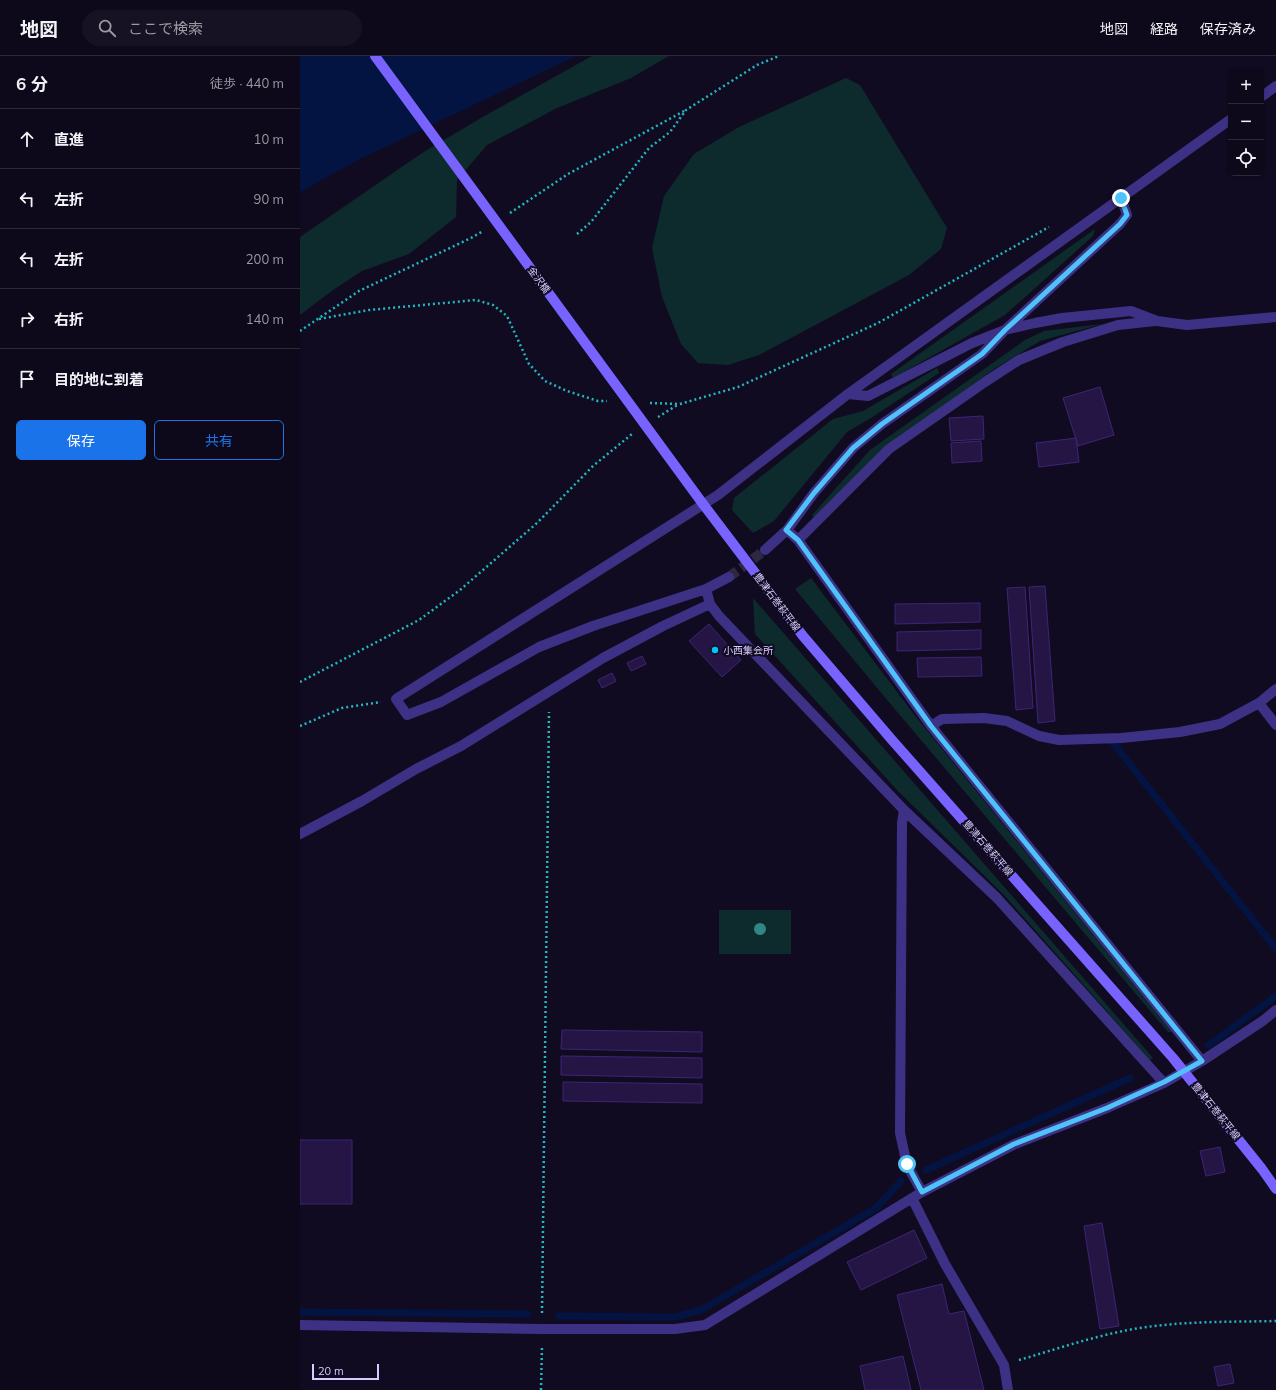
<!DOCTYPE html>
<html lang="ja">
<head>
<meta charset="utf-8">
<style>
	body { margin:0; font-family:Mulish,"Noto Sans JP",sans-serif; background:#161123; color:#f1f3f6 }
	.controls { position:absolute; right:12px; top:12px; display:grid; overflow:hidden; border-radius:6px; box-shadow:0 1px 3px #0004 }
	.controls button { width:36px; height:36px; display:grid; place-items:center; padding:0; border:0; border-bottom:1px solid #2d2939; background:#0d081a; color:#f1f3f6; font:20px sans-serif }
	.scale { position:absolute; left:12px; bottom:10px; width:67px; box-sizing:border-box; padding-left:4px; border:2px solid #d7ccff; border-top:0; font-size:11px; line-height:14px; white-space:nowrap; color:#d7ccff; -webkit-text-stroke:3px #110b22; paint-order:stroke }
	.stop { position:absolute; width:12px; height:12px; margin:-9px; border:3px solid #4fc3f7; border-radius:50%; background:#fff }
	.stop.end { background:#4fc3f7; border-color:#fff; box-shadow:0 1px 4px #0008 }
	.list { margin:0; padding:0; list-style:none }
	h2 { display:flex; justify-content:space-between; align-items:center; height:52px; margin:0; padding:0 16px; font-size:17px }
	h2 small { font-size:13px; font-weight:400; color:#9a9aa2 }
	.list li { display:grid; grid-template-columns:26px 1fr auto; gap:12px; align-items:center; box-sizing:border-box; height:60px; padding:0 16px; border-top:1px solid #2d2939 }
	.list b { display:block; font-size:15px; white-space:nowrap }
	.list em { font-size:13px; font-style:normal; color:#9a9aa2 }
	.actions { display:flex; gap:8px; padding:12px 16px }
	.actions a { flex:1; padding:9px 0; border:1px solid #1a73e8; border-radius:6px; text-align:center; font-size:14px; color:#1a73e8 }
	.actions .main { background:#1a73e8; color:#fff }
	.icon { flex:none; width:22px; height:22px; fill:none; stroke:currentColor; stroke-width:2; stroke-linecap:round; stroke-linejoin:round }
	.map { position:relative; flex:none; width:976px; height:1334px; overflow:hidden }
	header { display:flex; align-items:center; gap:24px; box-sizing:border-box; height:56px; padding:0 20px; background:#0d081a; border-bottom:1px solid #2d2939 }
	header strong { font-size:19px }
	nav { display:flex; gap:22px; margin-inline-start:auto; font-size:14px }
	.search { width:280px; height:36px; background:#161123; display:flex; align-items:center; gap:10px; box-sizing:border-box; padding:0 14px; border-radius:22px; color:#9a9aa2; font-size:15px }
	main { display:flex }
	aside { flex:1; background:#0d081a }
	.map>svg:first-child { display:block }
</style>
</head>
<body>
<header>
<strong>地図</strong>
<div class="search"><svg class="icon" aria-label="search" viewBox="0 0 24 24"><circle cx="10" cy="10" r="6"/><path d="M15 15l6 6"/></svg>ここで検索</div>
<nav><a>地図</a><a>経路</a><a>保存済み</a></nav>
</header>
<main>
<aside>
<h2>6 分<small>徒歩 · 440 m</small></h2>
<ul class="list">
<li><svg class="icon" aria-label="ahead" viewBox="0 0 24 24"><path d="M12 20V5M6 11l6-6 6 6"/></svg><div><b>直進</b></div><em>10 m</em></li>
<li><svg class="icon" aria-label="left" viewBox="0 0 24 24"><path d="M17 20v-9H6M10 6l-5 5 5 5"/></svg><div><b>左折</b></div><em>90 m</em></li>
<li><svg class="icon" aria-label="left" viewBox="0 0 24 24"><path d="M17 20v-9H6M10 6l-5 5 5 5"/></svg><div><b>左折</b></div><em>200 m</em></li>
<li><svg class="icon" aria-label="right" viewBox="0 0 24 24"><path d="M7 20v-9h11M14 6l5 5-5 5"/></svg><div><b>右折</b></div><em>140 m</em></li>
<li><svg class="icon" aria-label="arrive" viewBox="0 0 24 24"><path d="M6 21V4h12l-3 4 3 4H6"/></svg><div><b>目的地に到着</b></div></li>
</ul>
<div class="actions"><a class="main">保存</a><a>共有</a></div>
</aside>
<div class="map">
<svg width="976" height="1334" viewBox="0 0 976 1334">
	<rect width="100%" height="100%" fill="#110b22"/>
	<path fill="#0d2b2d" d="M292 0H369L331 22 257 52 187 89 157 124 156 161 109 198 62 215 33 234 0 259V181L122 97 181 62Z
		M546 22 560 29 647 172 641 193 609 219 459 299 428 309 398 307 381 288 362 241 352 192 364 140 394 98 439 71Z
		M795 173 793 180 705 259 593 322 591 318Z
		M802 268 740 285 691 315 585 393 515 462 512 459 570 394 725 284 744 275Z
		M637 312 639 317 571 362 547 376 474 465 453 477 432 454 434 442 533 363 563 355Z
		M511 522 616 661 872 976H868L588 645 495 533Z
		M453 542 853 1002 850 1004 704 839 598 735 455 578Z
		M419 854H491V898H419Z"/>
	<path fill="#041442" d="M0 0H276L58 104 0 136Z"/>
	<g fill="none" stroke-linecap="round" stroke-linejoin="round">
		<path stroke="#041442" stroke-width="7" d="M810 683 976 893
			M909 989 976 940
			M626 1114 830 1022
			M0 1256 228 1258
			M259 1260 375 1261 401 1254 576 1152 601 1125"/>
	</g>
	<path fill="#241545" stroke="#3d2574" d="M800 331 814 379 778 390 763 342Z
		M683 360 684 383 651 385 649 362Z
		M776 382 779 406 739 411 736 387Z
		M681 385 682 405 652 407 651 387Z
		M745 530 755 665 738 667 729 531Z
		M725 531 733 652 716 654 707 532Z
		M680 547V566L595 568V548Z
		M409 568 441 604 422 621 389 585Z
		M681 574V593L597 595V576Z
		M342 600 346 608 331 615 327 607Z
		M681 601 682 620 618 621 617 602Z
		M312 617 316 625 302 632 298 624Z
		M262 974 402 976V996L261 993Z
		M261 1000 402 1002V1022L261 1019Z
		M263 1026 402 1028V1047L263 1045Z
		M0 1084H52V1148H0Z
		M920 1091 925 1116 906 1120 900 1095Z
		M802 1167 819 1270 800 1273 784 1170Z
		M614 1174 627 1202 561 1234 547 1206Z
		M642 1228 649 1258 664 1255 684 1334H621L597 1239Z
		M603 1300 611 1334H565L560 1310Z
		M930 1308 934 1327 918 1330 914 1311Z"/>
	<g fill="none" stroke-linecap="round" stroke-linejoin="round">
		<path stroke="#2f2843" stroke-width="10" stroke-dasharray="10 5" stroke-linecap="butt" d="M429 521 465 494"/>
		<path stroke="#21b8be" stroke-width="2.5" stroke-dasharray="2 3" stroke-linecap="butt" d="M210 157 268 118 386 54
			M277 178 291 166 349 92 370 76 386 54 457 9 479 0
			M19 263 69 254 176 244 193 249 207 260 229 308 245 325 267 335 298 345H307
			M0 275 59 235 171 182 183 175
			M350 347 380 348 438 331 578 267 749 171
			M358 361 379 348
			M0 626 119 564 160 534 237 467 293 410 332 378
			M0 670 42 652 81 646
			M242 1257 249 656
			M719 1304C764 1291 808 1275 855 1270 895 1265 935 1266 976 1265
			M241 1334 242 1290"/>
		<path stroke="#3d3186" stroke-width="10" d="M961 41 976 30
			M548 338 568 340 672 287 705 274 735 267 762 262 831 255 857 265 887 269 976 261
			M487 474 498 484 631 670 902 1005
			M498 484 589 393 685 326 719 304 763 286 818 269 855 265
			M465 494 487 474 514 437 553 392 582 368 682 298 705 274 820 168 827 159 821 142
			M429 521 406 533 293 570 239 591 141 646 107 659 96 643 418 439 548 338 931 63
			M406 533 410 548 419 560 604 754 697 842 864 1027
			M959 647 976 669
			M631 670 642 663 684 662 707 665 739 680 759 684 821 682 880 676 920 668 959 647 976 633
			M604 754 602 767 600 1077 607 1109 622 1136
			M0 778 62 745 116 713 161 690 303 602 363 570 410 548
			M612 1142 645 1208 704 1309 708 1334
			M0 1269 242 1273H375L405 1269 622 1136 715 1088 807 1052 864 1027 902 1005 964 964 976 954"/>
		<path stroke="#7863ff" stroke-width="10" d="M403 448 503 580 592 684 873 1002 962 1113 976 1133"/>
		<path stroke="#7863ff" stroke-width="10" d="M75 0 403 448"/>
	</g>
	<circle fill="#318684" cx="460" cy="873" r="6"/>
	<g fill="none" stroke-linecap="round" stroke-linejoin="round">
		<path stroke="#4fc3f7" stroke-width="5" d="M607 1108 622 1136 714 1088 807 1052 864 1026 902 1005 631 670 498 484 486 474 514 437 553 392 582 368 682 298 705 274 820 168 827 159 821 142"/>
	</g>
	<circle fill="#00c5f7" stroke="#110b22" stroke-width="1.5" cx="415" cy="594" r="4"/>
	<g text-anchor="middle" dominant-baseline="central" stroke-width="4" stroke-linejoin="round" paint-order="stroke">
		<g font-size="10" fill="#d7ccff" stroke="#110b22">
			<text transform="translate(239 224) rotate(54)">金沢橋</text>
			<text transform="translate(477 546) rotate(53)">豊津石巻萩平線</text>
			<text transform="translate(688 792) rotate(49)">豊津石巻萩平線</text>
			<text transform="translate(916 1055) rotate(51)">豊津石巻萩平線</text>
		</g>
		<g font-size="10" fill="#d7ccff" stroke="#110b22" text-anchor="start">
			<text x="423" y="594">小西集会所</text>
		</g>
	</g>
</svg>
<div class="controls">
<button>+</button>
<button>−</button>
<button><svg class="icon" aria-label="locate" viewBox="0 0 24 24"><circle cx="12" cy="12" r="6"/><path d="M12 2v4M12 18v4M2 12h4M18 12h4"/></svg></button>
</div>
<div class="scale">20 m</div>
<div class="stop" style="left:607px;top:1108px"></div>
<div class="stop end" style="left:821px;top:142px"></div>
</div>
</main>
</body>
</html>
